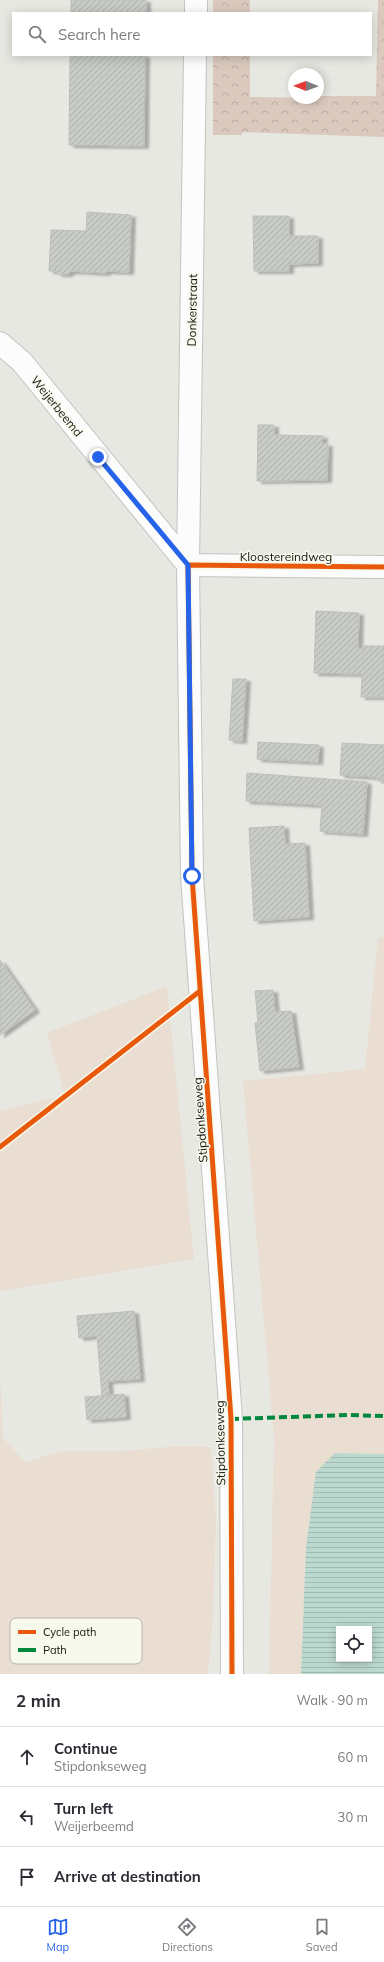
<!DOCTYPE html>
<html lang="en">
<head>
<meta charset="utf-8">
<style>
	body { margin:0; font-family:Mulish,sans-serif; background:#f2f2f3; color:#2b2b33 }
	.controls { position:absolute; right:12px; bottom:12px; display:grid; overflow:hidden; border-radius:0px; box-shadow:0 2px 10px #0003 }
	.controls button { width:36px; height:36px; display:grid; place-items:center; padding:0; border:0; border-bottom:1px solid #e1e1e2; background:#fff; color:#2b2b33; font:20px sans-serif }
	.compass { position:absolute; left:288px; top:68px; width:36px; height:36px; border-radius:50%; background:#fff; box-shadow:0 2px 10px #0003; rotate:271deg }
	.stop { position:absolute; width:12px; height:12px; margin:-9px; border:3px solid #2563eb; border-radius:50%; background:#fff }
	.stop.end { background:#2563eb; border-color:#fff; box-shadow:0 1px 4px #0008 }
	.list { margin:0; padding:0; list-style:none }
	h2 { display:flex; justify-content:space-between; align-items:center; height:52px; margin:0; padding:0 16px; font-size:17px }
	h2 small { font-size:13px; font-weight:400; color:#7c7c81 }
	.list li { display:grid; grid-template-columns:26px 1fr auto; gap:12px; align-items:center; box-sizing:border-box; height:60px; padding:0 16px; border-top:1px solid #e1e1e2 }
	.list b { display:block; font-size:15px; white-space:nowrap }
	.list p { margin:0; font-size:13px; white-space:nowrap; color:#7c7c81 }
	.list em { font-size:13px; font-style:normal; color:#7c7c81 }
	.icon { flex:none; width:22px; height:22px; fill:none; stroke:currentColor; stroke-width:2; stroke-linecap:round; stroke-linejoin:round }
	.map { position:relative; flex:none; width:384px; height:1674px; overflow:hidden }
	.search { position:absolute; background:#fff; box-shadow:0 2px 10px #0003; left:12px; right:12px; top:12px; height:44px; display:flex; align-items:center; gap:10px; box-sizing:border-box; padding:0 14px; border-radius:0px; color:#7c7c81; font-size:15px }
	.sheet { height:232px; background:#fff }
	nav { display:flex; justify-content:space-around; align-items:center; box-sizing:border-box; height:56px; border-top:1px solid #e1e1e2; background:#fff; font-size:11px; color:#7c7c81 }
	nav a { display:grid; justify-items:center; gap:2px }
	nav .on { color:#2563eb }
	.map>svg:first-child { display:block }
</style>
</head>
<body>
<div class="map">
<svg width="384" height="1674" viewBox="0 0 384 1674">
	<defs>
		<pattern id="forest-crowns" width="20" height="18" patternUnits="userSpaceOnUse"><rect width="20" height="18" fill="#dac9bc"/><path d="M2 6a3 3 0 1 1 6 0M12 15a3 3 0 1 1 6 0" fill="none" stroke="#baaca1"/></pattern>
		<pattern id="water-rules" width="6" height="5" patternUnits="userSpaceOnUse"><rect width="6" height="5" fill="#bcd9d0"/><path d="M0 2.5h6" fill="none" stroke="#a1bab2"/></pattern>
		<pattern id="building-hatch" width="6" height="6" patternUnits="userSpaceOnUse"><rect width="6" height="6" fill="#c8cbc6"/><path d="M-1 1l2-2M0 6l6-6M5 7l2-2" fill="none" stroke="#abaea9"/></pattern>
		<filter id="shadow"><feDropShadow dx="4.5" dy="2.5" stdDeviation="1" flood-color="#0004"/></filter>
	</defs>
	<rect width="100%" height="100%" fill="#e7e8e2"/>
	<path fill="#eaded3" d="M378 937H384V1454L335 1453 306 1548 301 1674H269L274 1438 243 1081 365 1069Z
		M167 986 194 1259 0 1291V1111L65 1095 47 1033Z
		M0 1376 3 1438 25 1462 63 1451H121L180 1446 211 1447 216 1521 213 1619 208 1674H0Z"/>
	<path fill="url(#forest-crowns)" d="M213 0H250V13H213Z
		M378 0H384V137L242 132V135H213V55H250V97L318 98V96H376Z"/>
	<path fill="url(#water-rules)" fill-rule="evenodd" d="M335 1453 384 1454V1674H301L306 1548 316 1472ZM339 1629H369V1659H339Z"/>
	<path fill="url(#building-hatch)" stroke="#bcbfba" filter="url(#shadow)" d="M71 0H146V13H71Z
		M70 55H145L144 146 69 145Z
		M87 212 131 215 129 272 106 271V273L71 271 68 274H58L56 271H49L51 230 86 231Z
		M253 216H289V236H318V263L289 264V271H254Z
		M258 425H274V435L323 436 322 444H328L327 480 257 481Z
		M316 611 359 613 358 649H363V646H384V697H361L362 674 314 673Z
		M233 679H246L242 741 229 740Z
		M258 742 319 745 318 762 257 759Z
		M342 743 384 745V781L377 780V777L340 775Z
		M247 773 367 782 363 834 320 831 322 805 246 801Z
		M284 826 285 844 305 843 309 917 254 921 249 828Z
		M0 960 35 1010 0 1035Z
		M273 990 275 1012 291 1011 299 1067 260 1071 255 1023 258 1022 255 991Z
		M134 1311 140 1379 108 1381 109 1395 102 1396 97 1336 79 1338 77 1316Z
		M124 1394 126 1417 87 1420 85 1397Z"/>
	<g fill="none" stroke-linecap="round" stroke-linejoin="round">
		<defs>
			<path id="minor" d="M196 13V0
				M195 55 188 565 192 876 231 1419 232 1674
				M0 343 22 362 188 565
				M188 565 384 567"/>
		</defs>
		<use href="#minor" stroke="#c3c4bf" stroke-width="24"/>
		<use href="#minor" stroke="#fbfcfb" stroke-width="22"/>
		<path stroke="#00873e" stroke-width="4" stroke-dasharray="8 4" stroke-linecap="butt" d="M231 1419 348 1415 384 1416"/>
		<defs>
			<path id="cycleway" d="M0 1147 200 991
				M232 1674 231 1419 192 876 188 565 384 567"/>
		</defs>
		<use href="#cycleway" stroke="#f6f9eb" stroke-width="8"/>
		<use href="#cycleway" stroke="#e8590c" stroke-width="5"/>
	</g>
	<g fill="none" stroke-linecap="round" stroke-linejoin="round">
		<path stroke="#2563eb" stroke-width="5" d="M98 457 188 565 192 876"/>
	</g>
	<g text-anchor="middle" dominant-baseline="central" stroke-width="3" stroke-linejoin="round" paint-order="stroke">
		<g font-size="12" fill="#161712" stroke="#f6f9eb">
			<text transform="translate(192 310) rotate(-89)">Donkerstraat</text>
			<text transform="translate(57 406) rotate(51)">Weijerbeemd</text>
			<text x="286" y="556">Kloostereindweg</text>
			<text transform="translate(200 1120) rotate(-94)">Stipdonkseweg</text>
			<text transform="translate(220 1443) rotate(-91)">Stipdonkseweg</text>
		</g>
	</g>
	<rect x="10" y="1618" width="132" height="46" rx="6" fill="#f6f9eb" stroke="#b3b5aa" stroke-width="1"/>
	<rect x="18" y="1630" width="18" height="4" fill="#e8590c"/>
	<rect x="18" y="1648" width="18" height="4" fill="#00873e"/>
	<g font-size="11" fill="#161712">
		<text x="43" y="1636">Cycle path</text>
		<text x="43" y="1654">Path</text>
	</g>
</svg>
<div class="controls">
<button><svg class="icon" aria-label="locate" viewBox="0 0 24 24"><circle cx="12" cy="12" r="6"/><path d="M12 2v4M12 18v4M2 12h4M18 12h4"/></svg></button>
</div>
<svg class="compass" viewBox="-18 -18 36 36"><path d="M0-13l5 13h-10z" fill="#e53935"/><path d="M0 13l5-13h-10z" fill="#7c7c81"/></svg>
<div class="stop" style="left:192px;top:876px"></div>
<div class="stop end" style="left:98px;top:457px"></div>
<div class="search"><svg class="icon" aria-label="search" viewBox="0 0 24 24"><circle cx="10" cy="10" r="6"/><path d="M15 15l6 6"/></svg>Search here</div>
</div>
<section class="sheet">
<h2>2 min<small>Walk · 90 m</small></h2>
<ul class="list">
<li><svg class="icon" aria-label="ahead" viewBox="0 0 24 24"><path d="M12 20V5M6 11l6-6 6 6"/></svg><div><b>Continue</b><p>Stipdonkseweg</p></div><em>60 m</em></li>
<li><svg class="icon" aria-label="left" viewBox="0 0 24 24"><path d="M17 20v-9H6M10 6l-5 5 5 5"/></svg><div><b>Turn left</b><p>Weijerbeemd</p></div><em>30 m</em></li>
<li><svg class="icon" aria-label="arrive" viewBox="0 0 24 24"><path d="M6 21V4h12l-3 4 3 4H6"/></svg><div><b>Arrive at destination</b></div></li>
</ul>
</section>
<nav>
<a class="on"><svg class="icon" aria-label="map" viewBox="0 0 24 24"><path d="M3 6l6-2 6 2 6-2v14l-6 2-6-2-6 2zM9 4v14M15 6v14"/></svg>Map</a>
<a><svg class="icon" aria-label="directions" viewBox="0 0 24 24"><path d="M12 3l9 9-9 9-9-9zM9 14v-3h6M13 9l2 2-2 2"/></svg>Directions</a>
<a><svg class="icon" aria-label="saved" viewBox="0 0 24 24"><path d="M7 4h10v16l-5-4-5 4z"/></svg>Saved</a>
</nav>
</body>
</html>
